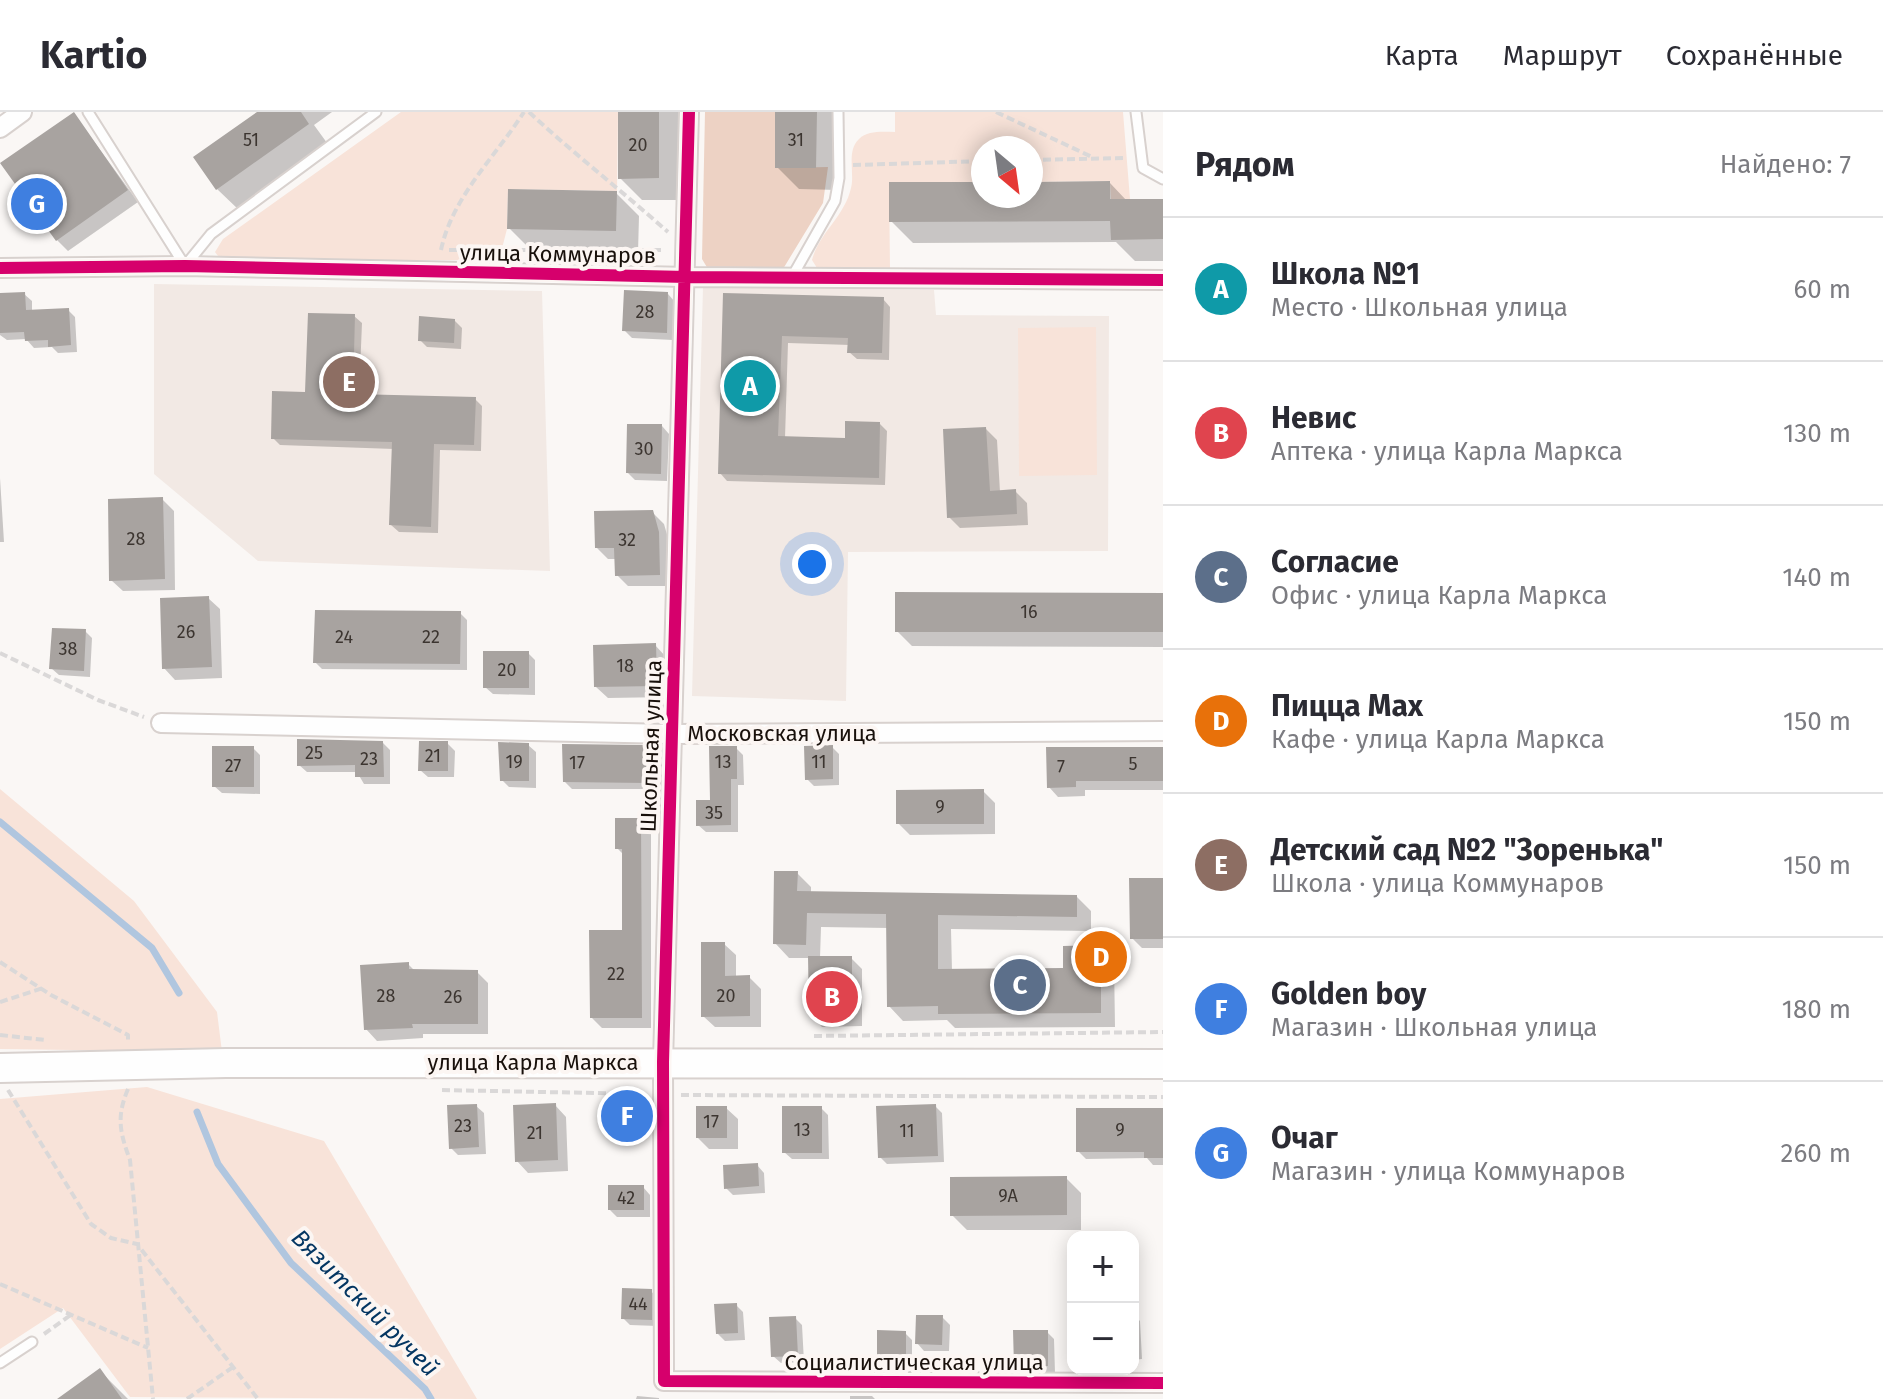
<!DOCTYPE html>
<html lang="ru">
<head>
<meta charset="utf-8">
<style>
	body { margin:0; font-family:"Fira Sans",sans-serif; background:#f7f7f7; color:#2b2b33 }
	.controls { position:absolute; right:24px; bottom:24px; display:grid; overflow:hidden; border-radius:16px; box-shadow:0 4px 20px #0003 }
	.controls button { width:72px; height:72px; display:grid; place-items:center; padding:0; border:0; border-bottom:2px solid #e1e1e2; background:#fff; color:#2b2b33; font:40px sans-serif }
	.compass { position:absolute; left:971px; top:24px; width:72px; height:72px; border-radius:50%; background:#fff; box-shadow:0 4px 20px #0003; rotate:151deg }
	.you { position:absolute; left:812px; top:452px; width:28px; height:28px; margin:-20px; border:6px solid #fff; border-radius:50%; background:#1a73e8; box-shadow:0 0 0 12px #1a73e833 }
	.badge { display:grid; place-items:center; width:52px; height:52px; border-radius:50%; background:#0f766e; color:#fff; font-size:26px; font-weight:700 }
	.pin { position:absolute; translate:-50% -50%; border:4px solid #fff; box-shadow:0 2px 8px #0006 }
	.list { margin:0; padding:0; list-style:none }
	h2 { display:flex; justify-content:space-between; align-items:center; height:104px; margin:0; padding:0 32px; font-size:34px }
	h2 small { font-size:26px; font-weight:400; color:#7c7c81 }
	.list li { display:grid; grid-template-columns:52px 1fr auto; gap:24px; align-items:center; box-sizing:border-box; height:144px; padding:0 32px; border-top:2px solid #e1e1e2 }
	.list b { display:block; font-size:30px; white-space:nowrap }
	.list p { margin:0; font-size:26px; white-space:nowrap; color:#7c7c81 }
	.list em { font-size:26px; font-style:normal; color:#7c7c81 }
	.map { position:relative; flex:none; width:1163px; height:1287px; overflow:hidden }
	header { display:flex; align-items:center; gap:48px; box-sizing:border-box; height:112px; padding:0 40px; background:#fff; border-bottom:2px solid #e1e1e2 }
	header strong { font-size:38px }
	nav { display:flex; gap:44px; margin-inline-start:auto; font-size:28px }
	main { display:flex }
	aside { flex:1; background:#fff }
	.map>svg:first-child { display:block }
</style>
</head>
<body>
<header>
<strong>Kartio</strong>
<nav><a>Карта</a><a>Маршрут</a><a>Сохранённые</a></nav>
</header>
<main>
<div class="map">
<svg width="1163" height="1287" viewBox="0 0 1163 1287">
	<rect width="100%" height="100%" fill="#faf7f5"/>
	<path fill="#f2e9e4" d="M154 172 542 179 550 459 258 449 154 362Z
		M703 175 934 178 936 203 1109 204 1108 439 848 440 846 589 692 584Z"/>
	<path fill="#f8e3d9" d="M401 0H618L617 79 508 77 507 117 499 148H221L215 140 223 127Z
		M895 0H1123L1130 87H1111L1110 69 1031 70V36H983V70L889 71 890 157 826 160 817 156 812 148C819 121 845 104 851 76 855 61 846 39 859 27 868 18 883 20 895 20Z
		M1096 215 1097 363 1019 364 1018 216Z
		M0 677 134 789 217 900 222 940 0 937Z
		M147 975 324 1029 477 1287 130 1285 63 1196 0 1237V987Z"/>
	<path fill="#edd2c4" d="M705 0H775V56L828 55 823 91 783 157H708L702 147Z"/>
	<path fill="#0003" d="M260 0H332L314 13 330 35 240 99 217 77Z
		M620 0H680V88H642L620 66Z
		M777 0H838V78L799 77 777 55Z
		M74 2 138 90 68 139 57 128Z
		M1110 71 1127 89H1163V149H1135L1116 130 913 131 891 109 983 72V84H1031V72Z
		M616 81 639 104 638 141 531 138 509 116Z
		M24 182 32 189V200L68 198 75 205 77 240 58 241 52 235 34 236 26 227 7 228 0 223V183Z
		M668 182 675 190 673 228 632 226 624 218Z
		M725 183 883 187 890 195 889 248 857 247 849 240 850 233 788 231 785 326 847 328 880 312 887 319 885 373 727 369 720 361Z
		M354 204 362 211 359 284 475 287 482 294 481 339 440 338 438 421 399 420 391 413 394 337 280 333 273 326 307 282Z
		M454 208 462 216 461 237 427 235 420 228Z
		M662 314 669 322 667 369 635 368 628 361Z
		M986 317 997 328 1000 380 1015 379 1027 391 1028 413 960 416 949 405Z
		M0 366 4 430H0Z
		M162 387 174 399 175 478 123 479 111 468Z
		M652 400 664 412 670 433V474H628L617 463 616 447H608L597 436Z
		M1163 483V535L912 534 897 519Z
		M208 486 220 497 222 566 175 568 164 556Z
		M460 501 467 508V558L322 557 315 550Z
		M85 519 92 526 90 565 59 563 51 556Z
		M655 533 666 545 667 585 608 586 596 575Z
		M528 541 535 548V583L493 582 485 575Z
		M383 631 390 638V672H364L357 660H307L299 653Z
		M447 631 455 639 454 665H428L420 658Z
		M528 633 536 640V676L509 675 502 668Z
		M646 635 653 643V677H572L565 670Z
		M832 635 839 642V673L814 674 807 667Z
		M253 636 260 643V682L222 681 214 674Z
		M736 636 743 643 744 673H738V720H706L698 713Z
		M1163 636V678H1085V684L1058 685 1049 675Z
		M983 679 995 691V722L910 723 898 711Z
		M641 708 651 719V916H602L592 906 624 820V743L617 736Z
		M797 761 811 775V781L1077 785 1091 799V819L951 817 952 859 1065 858 1100 835 1114 850 1115 915 955 916 947 908 903 909 889 894 888 816 821 815 820 846H851L862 857V914L822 915 811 903 810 846H789L775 831Z
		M1163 768V836H1142L1132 826Z
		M724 832 736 843V866L749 865 761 877V915H715L703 904Z
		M408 852 415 859 477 860 488 871V922H423V926L377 929 366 917Z
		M555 993 566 1005 568 1059 528 1061 517 1049Z
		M476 994 484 1001 486 1042 458 1043 451 1036Z
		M636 994 644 1002V1025H615L608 1018Z
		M935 994 942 1001 944 1050 887 1052 880 1045Z
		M726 996 738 1007V1037H709L698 1026Z
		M821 996 828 1003 829 1047H792L784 1040Z
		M1163 998V1053H1153L1147 1046 1086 1047 1078 1039Z
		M757 1053 764 1061 765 1081 733 1083 726 1076Z
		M1066 1066 1081 1081V1118H967L952 1103Z
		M643 1075 650 1083V1105H617L610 1098Z
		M651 1179 658 1187V1214L630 1213 623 1206Z
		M736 1193 743 1200 745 1228 725 1229 718 1222Z
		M1133 1202 1140 1209 1142 1247 1133 1248Z
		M942 1205 950 1213 949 1239H924L917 1231Z
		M795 1206 802 1213 804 1250 781 1251 773 1244Z
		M1047 1220 1054 1227 1055 1261H1023L1016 1254Z
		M905 1221 912 1228V1250L886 1249 879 1242Z
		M100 1259 128 1287H61Z
		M637 1284 659 1286V1287H636Z
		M850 1284H872L875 1287H850Z"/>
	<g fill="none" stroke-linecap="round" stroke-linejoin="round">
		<path stroke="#b0c6df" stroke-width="7" d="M0 710 152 836 179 881
			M197 1000 218 1052 291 1151 425 1277 431 1287"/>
	</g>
	<path fill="#a8a3a0" d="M74 0 128 78 56 129 0 51Z
		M257 0H301L309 12 216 78 193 45Z
		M618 0H659V66L618 67Z
		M775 0H817L816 56H775Z
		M1110 69V87H1163V127L1111 128 1110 109 889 110V70H983V84H1031V70Z
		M508 77 617 79 616 119 507 117Z
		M624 178 668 180 667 221 622 219Z
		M25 180 26 198 69 196 71 233 48 235V228L25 229 24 220 0 221V181Z
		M723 181 884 185 882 241H847L848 226 782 224 778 324 845 326V309L880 310 879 366 718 362Z
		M308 201 355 202 353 282 476 285 474 333 434 332 431 415 389 413 392 330 271 327 272 279 305 280Z
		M419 204 455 207 454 231 418 229Z
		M627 312H662L661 362 626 361Z
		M986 315 990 379 1016 377 1017 402 947 406 943 317Z
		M163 385 165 467 109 469 108 387Z
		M653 398 659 420 660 463 615 464 614 436H595L594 399Z
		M895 480 1163 481V520H895Z
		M209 484 212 555 162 557 160 486Z
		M315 498 461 499 460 552 313 551Z
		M52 516 86 517 84 559 49 557Z
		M656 531 657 574 594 575 593 533Z
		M483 539H529V576H483Z
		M297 627 383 629 384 665H355V653L297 654Z
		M419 629H448V659H418Z
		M498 630 529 631V669H500Z
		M562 632 647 633V671L563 670Z
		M833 633V667L805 668 804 634Z
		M212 634H254V675H212Z
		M709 634H737V667H731V713L696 714V688H710Z
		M1046 635H1163V669H1076V675L1047 676Z
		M984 677V712H896V678Z
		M615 706H641L642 906H590L589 818H622V737H615Z
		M774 759H798L797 779 1077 783V805L938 803V857L1063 856V834L1101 833V901L938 902V894L887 895 886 802 807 801 806 833 773 832Z
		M1129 766H1163V827H1130Z
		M701 830H725V864L750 863V904L701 905Z
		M808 844H852V904H809Z
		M409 850V857L478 858V912H412L413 916 364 918 360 853Z
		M556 991 558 1048 515 1050 513 993Z
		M477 992 479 1035 449 1037 447 993Z
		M606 992H637V1019H606Z
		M936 992 938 1044 878 1046 876 994Z
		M696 994H727V1026H696Z
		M782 994H822V1041H782Z
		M1076 996H1163V1046H1144V1040H1076Z
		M758 1051 759 1074 724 1077 723 1053Z
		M1067 1064V1103L950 1104V1065Z
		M608 1073H644V1098H608Z
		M622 1176 652 1177V1208L621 1207Z
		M737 1191 738 1221 716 1222 714 1192Z
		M916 1203H943L942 1233 915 1232Z
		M796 1204 798 1244 771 1245 769 1205Z
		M877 1218 906 1219V1243H877Z
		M1013 1218H1048V1254L1014 1255Z
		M100 1256 122 1287H57Z"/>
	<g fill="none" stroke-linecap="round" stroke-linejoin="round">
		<defs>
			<path id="service" d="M88 0 185 154 211 122 376 0
				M1136 0 1143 56 1163 67
				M792 165 835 89 839 66 838 0
				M0 1251 32 1230"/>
			<path id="minor" d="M689 0 663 950 664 1269 1163 1271
				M0 16 22 0
				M0 156 185 154 687 165 1163 168
				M161 611 671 622 1163 619"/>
			<path id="primary" d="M0 956 226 951 1163 952"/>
		</defs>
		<use href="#service" stroke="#d8d1ce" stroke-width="13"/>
		<use href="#minor" stroke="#d8d1ce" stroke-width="22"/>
		<use href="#primary" stroke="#d8d1ce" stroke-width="32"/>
		<path stroke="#dad8d8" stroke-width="4" stroke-dasharray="8 4" stroke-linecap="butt" d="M529 0C574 42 622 79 668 120
			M996 0 1092 45
			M1031 48 1126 46
			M853 53 983 49
			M441 138C452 85 496 44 524 0
			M449 138H665
			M0 541 98 588 144 605
			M0 850 51 883 128 923V929
			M0 890 43 876
			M0 923 45 928
			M814 924 1163 920
			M128 977C116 1005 120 1021 130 1048L153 1287
			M8 978 91 1112 111 1126 137 1132 258 1287
			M442 978 645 982
			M681 983 1163 985
			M0 1172 148 1236
			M44 1222 72 1202
			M187 1287 233 1255"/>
		<use href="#service" stroke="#fefefe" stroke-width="9"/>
		<use href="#minor" stroke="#fefefe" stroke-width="18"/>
		<use href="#primary" stroke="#fefefe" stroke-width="28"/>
		<defs>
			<path id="cycleway" d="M689 0 663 950 664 1269 1163 1271
				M0 156 185 154 687 165 1163 168"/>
		</defs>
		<use href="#cycleway" stroke="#fcf6f3" stroke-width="17"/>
		<use href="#cycleway" stroke="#d6006c" stroke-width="12"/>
	</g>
	<g text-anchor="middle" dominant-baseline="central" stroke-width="8" stroke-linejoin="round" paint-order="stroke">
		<g font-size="18" fill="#3c3530">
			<text x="251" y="28">51</text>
			<text x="796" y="28">31</text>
			<text x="638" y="33">20</text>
			<text x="645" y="200">28</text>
			<text x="644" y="337">30</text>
			<text x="136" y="427">28</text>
			<text x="627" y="428">32</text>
			<text x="1029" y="500">16</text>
			<text x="186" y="520">26</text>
			<text x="344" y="525">24</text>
			<text x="431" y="525">22</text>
			<text x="68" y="537">38</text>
			<text x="625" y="554">18</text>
			<text x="507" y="558">20</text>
			<text x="314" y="641">25</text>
			<text x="433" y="644">21</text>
			<text x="369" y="647">23</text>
			<text x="514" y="650">19</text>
			<text x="723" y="650">13</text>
			<text x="819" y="650">11</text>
			<text x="577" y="651">17</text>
			<text x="1133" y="652">5</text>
			<text x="233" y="654">27</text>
			<text x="1061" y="655">7</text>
			<text x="940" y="695">9</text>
			<text x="714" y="701">35</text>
			<text x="616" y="862">22</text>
			<text x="386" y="884">28</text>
			<text x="726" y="884">20</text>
			<text x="453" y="885">26</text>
			<text x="711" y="1010">17</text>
			<text x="463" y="1014">23</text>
			<text x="802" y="1018">13</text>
			<text x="1120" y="1018">9</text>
			<text x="907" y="1019">11</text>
			<text x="535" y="1021">21</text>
			<text x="1008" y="1084">9А</text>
			<text x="626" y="1086">42</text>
			<text x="638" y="1192">44</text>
		</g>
		<g font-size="22" fill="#18100b" stroke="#fcf6f3">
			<text transform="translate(558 142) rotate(1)">улица Коммунаров</text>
			<text x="782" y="621">Московская улица</text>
			<text transform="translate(651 634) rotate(-88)">Школьная улица</text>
			<text x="533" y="950">улица Карла Маркса</text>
			<text x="914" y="1250">Социалистическая улица</text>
		</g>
		<g font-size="24" font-style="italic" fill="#043662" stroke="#fcf6f3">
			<text transform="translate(365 1191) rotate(45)">Вязитский ручей</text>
		</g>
	</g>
</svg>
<div class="controls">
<button>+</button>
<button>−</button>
</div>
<svg class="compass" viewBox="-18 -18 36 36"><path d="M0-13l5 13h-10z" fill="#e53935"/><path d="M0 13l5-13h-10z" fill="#7c7c81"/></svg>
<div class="you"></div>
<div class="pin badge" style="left:750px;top:274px;background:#0f9aa8">A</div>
<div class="pin badge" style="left:832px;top:885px;background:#e0444e">B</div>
<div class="pin badge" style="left:1020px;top:873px;background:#5c6f8a">C</div>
<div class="pin badge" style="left:1101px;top:845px;background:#e8710a">D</div>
<div class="pin badge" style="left:349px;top:270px;background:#8d6e63">E</div>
<div class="pin badge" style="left:627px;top:1004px;background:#3f7fe0">F</div>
<div class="pin badge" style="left:37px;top:92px;background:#3f7fe0">G</div>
</div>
<aside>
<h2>Рядом<small>Найдено: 7</small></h2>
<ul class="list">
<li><span class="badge" style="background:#0f9aa8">A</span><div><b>Школа №1</b><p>Место · Школьная улица</p></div><em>60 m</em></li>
<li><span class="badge" style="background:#e0444e">B</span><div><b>Невис</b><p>Аптека · улица Карла Маркса</p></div><em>130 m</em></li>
<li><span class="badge" style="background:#5c6f8a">C</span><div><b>Согласие</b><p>Офис · улица Карла Маркса</p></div><em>140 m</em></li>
<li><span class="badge" style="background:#e8710a">D</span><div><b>Пицца Max</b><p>Кафе · улица Карла Маркса</p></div><em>150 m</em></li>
<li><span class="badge" style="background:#8d6e63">E</span><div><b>Детский сад №2 &quot;Зоренька&quot;</b><p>Школа · улица Коммунаров</p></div><em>150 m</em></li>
<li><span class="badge" style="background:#3f7fe0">F</span><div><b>Golden boy</b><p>Магазин · Школьная улица</p></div><em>180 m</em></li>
<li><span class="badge" style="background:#3f7fe0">G</span><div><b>Очаг</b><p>Магазин · улица Коммунаров</p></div><em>260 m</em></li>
</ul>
</aside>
</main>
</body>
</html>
